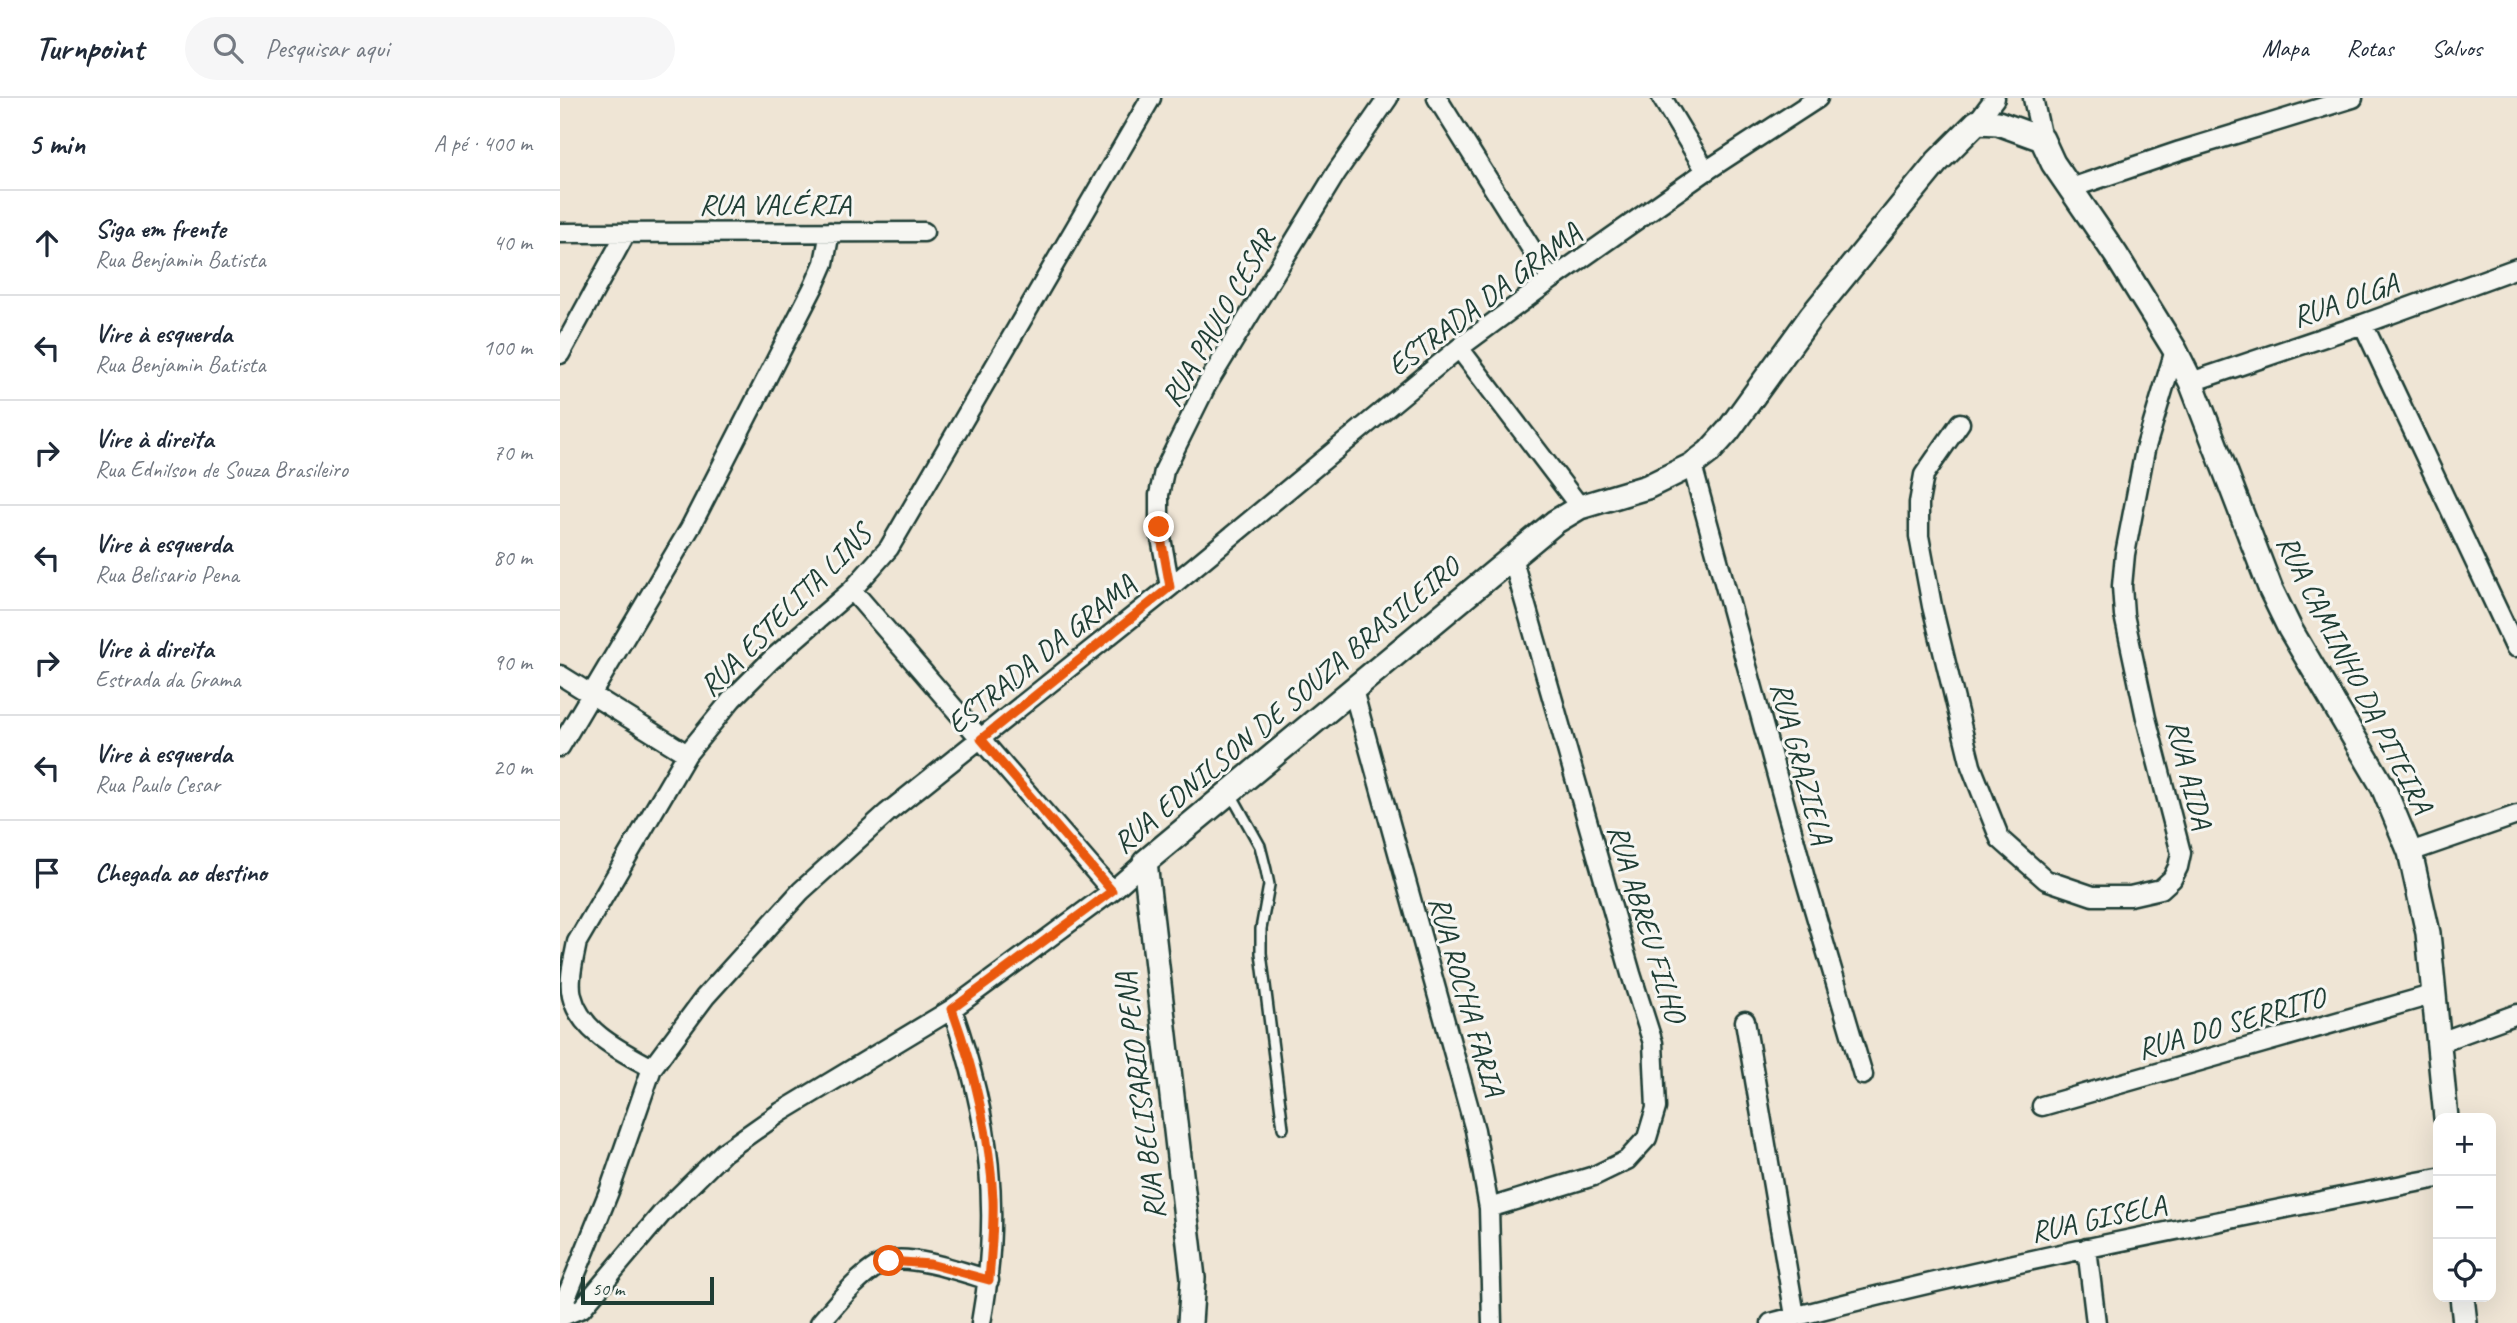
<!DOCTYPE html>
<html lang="pt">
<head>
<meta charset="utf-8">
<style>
	body { margin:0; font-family:Caveat,sans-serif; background:#f6f6f7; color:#1f2937 }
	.controls { position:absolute; right:21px; bottom:21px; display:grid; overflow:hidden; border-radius:14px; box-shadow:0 7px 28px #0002 }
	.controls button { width:63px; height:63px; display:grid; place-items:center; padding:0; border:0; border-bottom:2px solid #e0e1e3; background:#fff; color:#1f2937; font:35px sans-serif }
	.scale { position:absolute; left:21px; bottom:18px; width:133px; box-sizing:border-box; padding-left:7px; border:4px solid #1f3d34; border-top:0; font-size:19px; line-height:24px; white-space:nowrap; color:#1f3d34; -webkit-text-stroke:5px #f6f6f2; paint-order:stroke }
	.stop { position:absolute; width:21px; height:21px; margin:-16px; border:5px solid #ea580c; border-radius:50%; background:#fff }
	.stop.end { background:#ea580c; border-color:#fff; box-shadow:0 2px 7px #0008 }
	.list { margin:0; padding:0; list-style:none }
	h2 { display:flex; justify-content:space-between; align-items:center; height:91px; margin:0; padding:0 28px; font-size:30px }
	h2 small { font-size:23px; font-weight:400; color:#747a83 }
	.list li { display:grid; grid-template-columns:46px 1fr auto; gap:21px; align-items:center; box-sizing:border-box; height:105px; padding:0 28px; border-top:2px solid #e0e1e3 }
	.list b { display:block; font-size:26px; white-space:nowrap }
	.list p { margin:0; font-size:23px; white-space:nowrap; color:#747a83 }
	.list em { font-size:23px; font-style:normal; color:#747a83 }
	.icon { flex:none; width:38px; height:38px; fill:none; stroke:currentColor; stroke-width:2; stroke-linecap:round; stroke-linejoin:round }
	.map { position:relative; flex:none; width:1957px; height:1225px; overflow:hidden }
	header { display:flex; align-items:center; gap:42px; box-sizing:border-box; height:98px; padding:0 35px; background:#fff; border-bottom:2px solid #e0e1e3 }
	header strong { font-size:33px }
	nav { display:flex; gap:38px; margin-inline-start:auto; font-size:24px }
	.search { width:490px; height:63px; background:#f6f6f7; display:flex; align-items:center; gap:18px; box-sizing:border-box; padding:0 24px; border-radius:38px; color:#747a83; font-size:26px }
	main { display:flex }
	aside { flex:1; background:#fff }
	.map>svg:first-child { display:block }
</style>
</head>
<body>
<header>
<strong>Turnpoint</strong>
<div class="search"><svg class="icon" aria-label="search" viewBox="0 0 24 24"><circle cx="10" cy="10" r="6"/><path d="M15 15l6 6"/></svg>Pesquisar aqui</div>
<nav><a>Mapa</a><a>Rotas</a><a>Salvos</a></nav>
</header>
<main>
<aside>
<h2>5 min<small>A pé · 400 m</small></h2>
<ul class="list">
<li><svg class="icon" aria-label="ahead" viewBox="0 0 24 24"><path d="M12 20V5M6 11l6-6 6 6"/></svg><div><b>Siga em frente</b><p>Rua Benjamin Batista</p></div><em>40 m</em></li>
<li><svg class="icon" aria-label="left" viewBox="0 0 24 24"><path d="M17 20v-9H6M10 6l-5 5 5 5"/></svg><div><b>Vire à esquerda</b><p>Rua Benjamin Batista</p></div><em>100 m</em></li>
<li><svg class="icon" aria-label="right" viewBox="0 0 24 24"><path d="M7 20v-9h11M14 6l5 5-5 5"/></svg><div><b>Vire à direita</b><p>Rua Ednilson de Souza Brasileiro</p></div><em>70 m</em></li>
<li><svg class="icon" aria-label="left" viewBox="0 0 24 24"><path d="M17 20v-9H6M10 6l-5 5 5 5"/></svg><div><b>Vire à esquerda</b><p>Rua Belisario Pena</p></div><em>80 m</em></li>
<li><svg class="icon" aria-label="right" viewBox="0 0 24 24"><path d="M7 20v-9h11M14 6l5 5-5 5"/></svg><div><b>Vire à direita</b><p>Estrada da Grama</p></div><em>90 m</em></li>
<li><svg class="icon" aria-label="left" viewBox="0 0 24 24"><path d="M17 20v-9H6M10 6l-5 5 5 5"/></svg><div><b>Vire à esquerda</b><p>Rua Paulo Cesar</p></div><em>20 m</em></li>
<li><svg class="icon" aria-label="arrive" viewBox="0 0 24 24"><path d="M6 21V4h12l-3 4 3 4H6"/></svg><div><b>Chegada ao destino</b></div></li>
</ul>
</aside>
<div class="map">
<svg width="1957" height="1225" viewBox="0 0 1957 1225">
	<rect width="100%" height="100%" fill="#efe5d5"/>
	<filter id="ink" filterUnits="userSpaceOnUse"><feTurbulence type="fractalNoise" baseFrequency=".0143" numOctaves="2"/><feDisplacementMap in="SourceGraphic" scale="14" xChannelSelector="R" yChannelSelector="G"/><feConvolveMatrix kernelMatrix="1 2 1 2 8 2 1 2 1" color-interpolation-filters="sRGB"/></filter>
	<g filter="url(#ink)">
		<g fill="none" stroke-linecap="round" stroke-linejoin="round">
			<defs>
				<path id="service" d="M671 696 700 748 706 772 709 787 701 831V855L723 1030"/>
				<path id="minor" d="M877 0 991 182
					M1102 0 1146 73
					M1473 0 1482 41
					M1417 24 1435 0
					M1511 90 1620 53 1793 0
					M0 135 364 134
					M1803 226 1955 549
					M899 250 1020 409
					M0 256 66 135
					M1631 284 1803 226 1957 170
					M1400 325 1364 377 1359 405V438L1372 508 1411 668 1440 741 1486 782 1533 798H1570L1601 791 1612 781 1618 769 1621 755 1586 620 1564 517 1562 488 1565 456 1585 352 1615 252
					M1132 367 1246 784 1303 977
					M610 489 599 429V397L604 373 646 288 776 75 828 0
					M292 492 552 793
					M0 577 127 656
					M793 592 915 1032 929 1110 932 1225
					M0 649 130 430 254 188 264 165 270 134
					M1850 754 1957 717
					M392 911C430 1020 442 1111 421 1225
					M1185 923 1235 1218
					M1880 944 1957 916
					M92 970C63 954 20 934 12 898 8 882 14 860 17 844L127 656 172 601 211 562 292 492 329 450 591 0
					M1482 1008 1875 896
					M929 1110 1034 1078 1067 1062 1087 1040 1096 1010 1093 945 1071 876 952 459
					M1527 1150 1536 1225
					M0 1215 50 1091 92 970 145 899 241 793 327 715 610 489 899 250 991 182 1146 73 1258 0
					M0 1219 22 1210 103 1114 164 1054 221 1014 392 911 552 793 585 764
					M260 1225C276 1206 304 1171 328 1163 351 1156 405 1175 429 1182
					M1211 1225C1431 1166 1655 1124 1878 1080"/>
				<path id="tertiary" d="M1902 1199 1905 1225
					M630 1225 633 1180 585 764 995 424 1020 409 1087 389 1132 367 1149 354 1168 333 1252 217 1377 64 1417 24 1438 25 1482 41 1493 65 1556 157 1615 252 1631 284 1711 492 1730 531 1823 689 1835 718 1850 754 1868 835 1886 1020"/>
			</defs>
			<use href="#service" stroke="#1f3d34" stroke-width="14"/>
			<use href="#minor" stroke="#1f3d34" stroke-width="23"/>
			<use href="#tertiary" stroke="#1f3d34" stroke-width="28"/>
			<use href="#service" stroke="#f6f6f2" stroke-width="9"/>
			<use href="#minor" stroke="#f6f6f2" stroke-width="18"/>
			<use href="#tertiary" stroke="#f6f6f2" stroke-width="23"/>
		</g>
	</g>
	<g fill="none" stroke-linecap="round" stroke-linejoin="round" filter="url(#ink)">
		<path stroke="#ea580c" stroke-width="9" d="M329 1163 370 1166 429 1182C431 1155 434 1128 433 1101 430 1035 414 972 392 911L552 793 421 641 610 489 599 429"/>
	</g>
	<g text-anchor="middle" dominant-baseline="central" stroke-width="6" stroke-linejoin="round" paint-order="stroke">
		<g font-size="30" fill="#1f3d34" stroke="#f6f6f2">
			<text x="215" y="106">RUA VALÉRIA</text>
			<text transform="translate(924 201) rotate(-37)">ESTRADA DA GRAMA</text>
			<text transform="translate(1785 202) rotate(-19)">RUA OLGA</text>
			<text transform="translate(658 220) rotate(-60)">RUA PAULO CESAR</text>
			<text transform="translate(225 512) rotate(-45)">RUA ESTELITA LINS</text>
			<text transform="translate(481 556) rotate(-39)">ESTRADA DA GRAMA</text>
			<text transform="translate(1795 576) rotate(63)">RUA CAMINHO DA PITEIRA</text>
			<text transform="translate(726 607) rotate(-40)">RUA EDNILSON DE SOUZA BRASILEIRO</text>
			<text transform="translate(1242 665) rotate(75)">RUA GRAZIELA</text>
			<text transform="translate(1630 676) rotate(76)">RUA AIDA</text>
			<text transform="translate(1087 825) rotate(73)">RUA ABREU FILHO</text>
			<text transform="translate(907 898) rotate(74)">RUA ROCHA FARIA</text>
			<text transform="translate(1671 925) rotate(-16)">RUA DO SERRITO</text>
			<text transform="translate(580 998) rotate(-97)">RUA BELISARIO PENA</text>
			<text transform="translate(1538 1120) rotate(-12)">RUA GISELA</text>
		</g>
	</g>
</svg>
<div class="controls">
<button>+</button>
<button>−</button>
<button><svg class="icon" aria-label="locate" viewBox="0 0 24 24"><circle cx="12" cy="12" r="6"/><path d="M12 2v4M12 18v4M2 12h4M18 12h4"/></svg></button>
</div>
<div class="scale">50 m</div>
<div class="stop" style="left:329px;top:1163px"></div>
<div class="stop end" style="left:599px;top:429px"></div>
</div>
</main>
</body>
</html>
